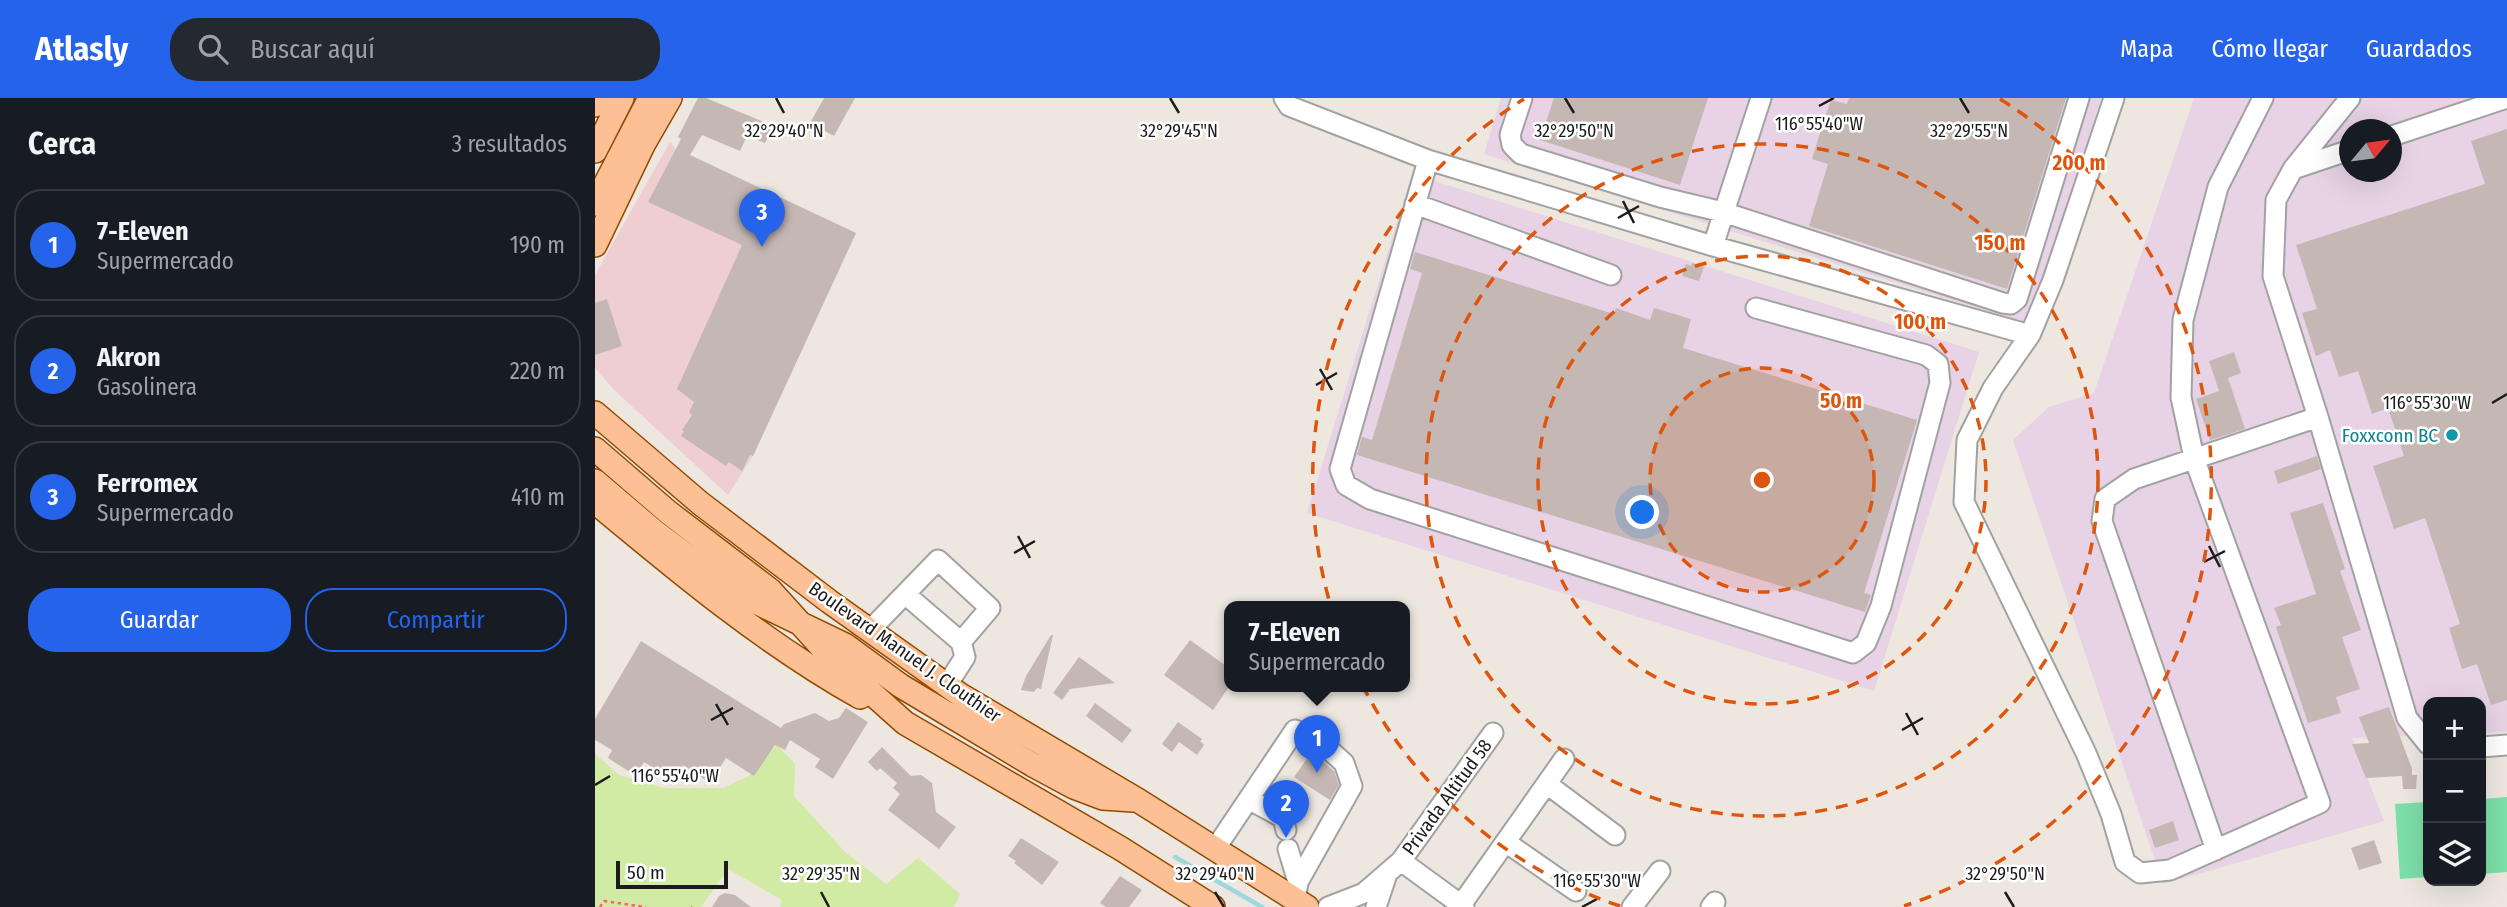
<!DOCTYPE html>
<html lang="es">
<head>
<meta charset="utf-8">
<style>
	body { margin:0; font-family:"Fira Sans Condensed",sans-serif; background:#242831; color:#f1f3f6 }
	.controls { position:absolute; right:21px; bottom:21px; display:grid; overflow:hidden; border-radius:14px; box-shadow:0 7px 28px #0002 }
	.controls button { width:63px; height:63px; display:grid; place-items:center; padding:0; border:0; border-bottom:2px solid #363941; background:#171b24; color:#f1f3f6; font:35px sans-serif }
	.compass { position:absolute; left:1744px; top:21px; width:63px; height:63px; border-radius:50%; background:#171b24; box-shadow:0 7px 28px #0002; rotate:61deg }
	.scale { position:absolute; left:21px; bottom:18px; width:112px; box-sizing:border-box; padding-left:7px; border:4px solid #1b1b1b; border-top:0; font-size:19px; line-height:24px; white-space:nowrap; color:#1b1b1b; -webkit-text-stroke:5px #fff; paint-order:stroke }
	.you { position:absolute; left:1048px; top:415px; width:24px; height:24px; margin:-18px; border:5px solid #fff; border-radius:50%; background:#1a73e8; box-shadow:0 0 0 10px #1a73e833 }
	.badge { display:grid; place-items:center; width:46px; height:46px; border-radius:50%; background:#2563eb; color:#fff; font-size:23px; font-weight:700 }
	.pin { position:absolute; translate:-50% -58px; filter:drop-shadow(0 2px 4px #0008) }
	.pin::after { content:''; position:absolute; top:37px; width:24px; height:21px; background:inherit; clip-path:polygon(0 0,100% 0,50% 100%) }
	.popup { position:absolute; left:629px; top:503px; width:186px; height:91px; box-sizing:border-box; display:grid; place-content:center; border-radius:14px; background:#171b24; filter:drop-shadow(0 2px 5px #0005); font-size:23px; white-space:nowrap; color:#9ea1a6 }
	.popup b { font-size:26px; color:#f1f3f6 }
	.popup::after { content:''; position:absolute; left:50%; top:100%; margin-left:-14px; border:14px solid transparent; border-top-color:#171b24 }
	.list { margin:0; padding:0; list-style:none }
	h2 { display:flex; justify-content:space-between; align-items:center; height:91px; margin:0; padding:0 28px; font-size:30px }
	h2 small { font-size:23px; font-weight:400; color:#9ea1a6 }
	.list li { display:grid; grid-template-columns:46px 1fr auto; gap:21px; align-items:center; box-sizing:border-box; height:112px; margin:0 14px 14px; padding:0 14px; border:2px solid #363941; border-radius:28px }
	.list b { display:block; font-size:26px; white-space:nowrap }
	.list p { margin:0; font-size:23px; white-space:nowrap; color:#9ea1a6 }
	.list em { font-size:23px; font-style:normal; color:#9ea1a6 }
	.actions { display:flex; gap:14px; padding:21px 28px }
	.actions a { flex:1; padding:16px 0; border:2px solid #2563eb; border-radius:28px; text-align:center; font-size:24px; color:#2563eb }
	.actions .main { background:#2563eb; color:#fff }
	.icon { flex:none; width:38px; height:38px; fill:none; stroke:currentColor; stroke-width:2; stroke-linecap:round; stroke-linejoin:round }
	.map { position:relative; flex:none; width:1912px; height:809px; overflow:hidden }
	header { display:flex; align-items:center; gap:42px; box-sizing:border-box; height:98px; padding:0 35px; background:#2563eb; color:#fff }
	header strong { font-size:33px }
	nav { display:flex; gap:38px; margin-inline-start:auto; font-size:24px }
	.search { width:490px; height:63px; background:#242831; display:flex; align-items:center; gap:18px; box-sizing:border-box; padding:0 24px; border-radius:28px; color:#9ea1a6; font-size:26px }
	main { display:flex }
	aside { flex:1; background:#171b24 }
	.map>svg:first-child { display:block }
</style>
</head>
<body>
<header>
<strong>Atlasly</strong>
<div class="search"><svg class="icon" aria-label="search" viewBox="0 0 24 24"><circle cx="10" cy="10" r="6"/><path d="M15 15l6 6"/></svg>Buscar aquí</div>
<nav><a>Mapa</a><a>Cómo llegar</a><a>Guardados</a></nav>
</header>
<main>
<aside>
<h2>Cerca<small>3 resultados</small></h2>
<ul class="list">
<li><span class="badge">1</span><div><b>7-Eleven</b><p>Supermercado</p></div><em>190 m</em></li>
<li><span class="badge">2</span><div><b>Akron</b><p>Gasolinera</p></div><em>220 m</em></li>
<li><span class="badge">3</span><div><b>Ferromex</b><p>Supermercado</p></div><em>410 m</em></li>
</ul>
<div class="actions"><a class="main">Guardar</a><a>Compartir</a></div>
</aside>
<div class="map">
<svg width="1912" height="809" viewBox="0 0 1912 809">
	<rect width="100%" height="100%" fill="#ede7e0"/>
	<path fill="#efced2" d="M75 44 81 51 261 135 158 358 133 397 18 291 0 270V177Z"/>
	<path fill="#e7d2e6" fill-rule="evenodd" d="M906 0H1506L1436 227 889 56Z
		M1599 0H1912V634L1886 635V604H1833V637L1757 640 1789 723 1568 786 1418 342 1454 309 1499 295ZM1755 32H1797V74H1755Z
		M817 76 1384 254 1279 593 712 415Z"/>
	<path fill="#d1eaa4" d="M182 647 200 666 199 698 250 754 291 786 323 760 365 796 359 809H185L187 802 133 771 106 809H0V656L24 677 69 690H128L154 678Z"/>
	<path fill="#7cdfa9" d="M1912 699V774L1886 776V701Z
		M1833 704V779L1805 781 1800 706Z"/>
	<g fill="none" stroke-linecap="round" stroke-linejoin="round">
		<path stroke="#9fd8dc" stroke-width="4.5" d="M580 759 667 809"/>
	</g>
	<path fill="#c5b8b4" d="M103 0H111L179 28 170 45 152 38 145 53 107 37 95 57 261 135 158 358 155 357 147 373 134 364 131 368 86 338 89 333 87 332 97 317 94 314 99 304 82 291 147 147 53 104 86 41 83 39Z
		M229 0H260L239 38 215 25Z
		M959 0H1113L1085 87 945 42Z
		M1254 0H1471L1412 191 1214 128 1233 66 1217 61 1225 35 1236 2 1252 6Z
		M1912 31V602L1896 607 1882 566 1867 571 1854 530 1865 526 1830 420 1799 431 1778 368 1809 358 1793 310 1777 316 1763 273 1744 279 1735 252 1721 258 1707 215 1722 211 1701 147 1890 86 1876 43Z
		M820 154 1019 216 1021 210 1055 222 1059 210 1096 221 1088 250 1322 322 1269 495 1276 497 1270 514 762 357 767 339 777 342 827 175 815 171Z
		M1097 165 1109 169 1104 183 1087 178 1091 166 1096 168Z
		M12 201 27 248 0 257V205Z
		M1639 254 1646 275 1633 280 1650 331 1615 342 1601 301 1624 293 1614 263Z
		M1722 358 1726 371 1683 386 1679 373Z
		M1728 405 1750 471 1745 473 1766 532 1747 539 1765 591 1741 599 1746 615 1713 625 1681 529 1686 527 1679 510 1721 496 1695 415Z
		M456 537H458L446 591 442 590 439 594 426 592 431 578Z
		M595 542 634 570V589L618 612 569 577Z
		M46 543 186 630 189 626 220 615 234 623 244 620 251 610 273 624 238 681 220 669 225 661 195 642 190 652 180 647 159 678 131 660 115 685 88 667 78 682 49 664 41 678 13 660 17 652 0 642V621Z
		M484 559 520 585 475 591 467 602 458 595Z
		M500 605 537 632 527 645 491 618Z
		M1794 609 1817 671V677H1822L1821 691H1808L1807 678 1771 680 1757 646 1774 645 1764 619Z
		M583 624 607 641 605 643 609 647 602 657 584 644 577 654 567 646Z
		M287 649 316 678 326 677 337 685 341 714 361 729 344 751 293 712 305 696 298 690 302 685 285 670 282 673 273 664Z
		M717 654 739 673 744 687 735 702 699 679Z
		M1578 723 1584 742 1560 750 1554 732Z
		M426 740 464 764 447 787 419 765 421 763 413 758Z
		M1779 742 1787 765 1764 772 1756 750Z
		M525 778 547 792 534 809H511L505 805Z
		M130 795 140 797 156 809H117L124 798Z"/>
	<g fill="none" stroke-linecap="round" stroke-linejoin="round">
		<defs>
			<path id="minor" d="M689 0 694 8 833 62 1118 148 1435 237 1458 182 1519 0
				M927 0 915 37 917 47 926 56 1065 99 1128 114 1408 205 1416 206 1422 201 1484 0
				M1797 38 1912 0
				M833 62 745 371 751 387 775 401 1258 555 1271 545 1286 508 1345 285 1343 266 1331 257 1161 210
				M1698 71 1755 52
				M820 106 1016 177
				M1118 148 1166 0
				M1435 237 1398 290 1372 342 1369 404 1491 655 1516 716 1530 764 1545 775 1575 772 1725 705 1599 360 1586 299 1588 222 1623 89 1668 0
				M1723 319 1812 620 1833 646
				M310 496 366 544 370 559 352 587
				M274 533 343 462 395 510 366 544
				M1886 649 1912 647
				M952 686 1020 737
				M655 702 688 720 691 732
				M912 745 981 793
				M620 751 700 632 728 646 749 665 757 688 703 784
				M693 751 703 784 702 791
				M1621 752 1507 423 1510 401 1539 381 1723 319 1678 178 1681 102 1698 71 1755 0
				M806 763 869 809
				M866 807 969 661
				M733 809 769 795 806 763 898 635
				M781 809 792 776
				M1037 809 1065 773
				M1116 809 1120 804"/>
			<path id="major" d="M0 7 4 0
				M0 53 27 0
				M0 106 55 0
				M0 147 48 47 75 0
				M0 315 105 405 235 504 367 598 544 703 712 809
				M0 351 73 414 175 492 232 555 310 625 525 750 618 809
				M0 383 60 434 144 496 250 547 306 588 438 667 479 689 508 700 538 702
				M0 404C84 474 169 545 265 599"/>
		</defs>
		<use href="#minor" stroke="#a2a2a2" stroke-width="23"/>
		<use href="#major" stroke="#934b00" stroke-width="26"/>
		<path stroke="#fc626b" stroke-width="2.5" stroke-dasharray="3.5 3.5" stroke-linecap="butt" d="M5 809 9 803 51 809
			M96 809H97"/>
		<use href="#minor" stroke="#fff" stroke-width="19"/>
		<use href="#major" stroke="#fdc095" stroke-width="23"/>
	</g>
	<path fill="none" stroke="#1b1b1b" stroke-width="2.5" d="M181 0 189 15M575 0 584 15M970 0 979 15M1365 0 1374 15M1224 8 1239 0M1028 103 1039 125M1023 120 1044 108M725 271 737 292M721 287 742 275M1897 305 1912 296M423 438 435 460M1614 448 1625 469M419 455 440 443M1609 464 1630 453M121 606 133 627M1311 615 1323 637M116 622 138 610M1307 632 1328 620M0 687 15 678M226 794 234 809M620 794 629 809M1410 794 1419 809M987 809 1002 801"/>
	<circle cx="1167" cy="382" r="112" fill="#de560d" fill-opacity=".12"/>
	<g fill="none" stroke="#de560d" stroke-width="3.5" stroke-dasharray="12 9">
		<circle cx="1167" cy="382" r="112"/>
		<circle cx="1167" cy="382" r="224"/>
		<circle cx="1167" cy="382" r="336"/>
		<path d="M1025 808A449 449 0 0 1 929 1M1405 1A449 449 0 0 1 1309 808"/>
	</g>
	<circle fill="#0f9aa8" stroke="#fff" stroke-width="2.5" cx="1857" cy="337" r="7"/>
	<g text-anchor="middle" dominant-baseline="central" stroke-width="5" stroke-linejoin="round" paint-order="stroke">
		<g font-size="19" fill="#0d838f" stroke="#fff" text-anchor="end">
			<text x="1843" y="337">Foxxconn BC</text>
		</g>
		<g font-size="19" fill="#1b1b1b" stroke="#fff">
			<text transform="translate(310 554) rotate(35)">Boulevard Manuel J. Clouthier</text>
			<text transform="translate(852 699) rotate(-54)">Privada Altitud 58</text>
		</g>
	</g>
	<g font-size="18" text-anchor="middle" fill="#1b1b1b" stroke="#fff" stroke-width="5" stroke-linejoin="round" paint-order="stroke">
		<text x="1224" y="32">116°55'40"W</text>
		<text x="189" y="39">32°29'40"N</text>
		<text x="584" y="39">32°29'45"N</text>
		<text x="979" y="39">32°29'50"N</text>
		<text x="1374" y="39">32°29'55"N</text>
		<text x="1832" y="311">116°55'30"W</text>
		<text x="80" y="684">116°55'40"W</text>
		<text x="226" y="782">32°29'35"N</text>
		<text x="620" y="782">32°29'40"N</text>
		<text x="1410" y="782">32°29'50"N</text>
		<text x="1002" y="789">116°55'30"W</text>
	</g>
	<circle cx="1167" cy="382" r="10" fill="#de560d" stroke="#fff" stroke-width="3.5"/>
	<g font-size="21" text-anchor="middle" font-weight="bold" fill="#de560d" stroke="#fff" stroke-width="5" stroke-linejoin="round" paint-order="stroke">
		<text x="1484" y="72">200 m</text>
		<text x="1405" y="152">150 m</text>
		<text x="1325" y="231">100 m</text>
		<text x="1246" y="310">50 m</text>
	</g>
</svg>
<div class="controls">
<button>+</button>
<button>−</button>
<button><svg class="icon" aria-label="layers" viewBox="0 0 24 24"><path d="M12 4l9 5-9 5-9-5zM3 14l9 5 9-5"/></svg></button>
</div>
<svg class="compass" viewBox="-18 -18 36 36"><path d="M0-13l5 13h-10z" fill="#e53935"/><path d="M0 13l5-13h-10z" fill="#9ea1a6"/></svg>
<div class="scale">50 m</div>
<div class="you"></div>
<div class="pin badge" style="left:722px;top:675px">1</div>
<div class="popup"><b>7-Eleven</b>Supermercado</div>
<div class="pin badge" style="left:691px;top:740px">2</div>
<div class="pin badge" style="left:167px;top:149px">3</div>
</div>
</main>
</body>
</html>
